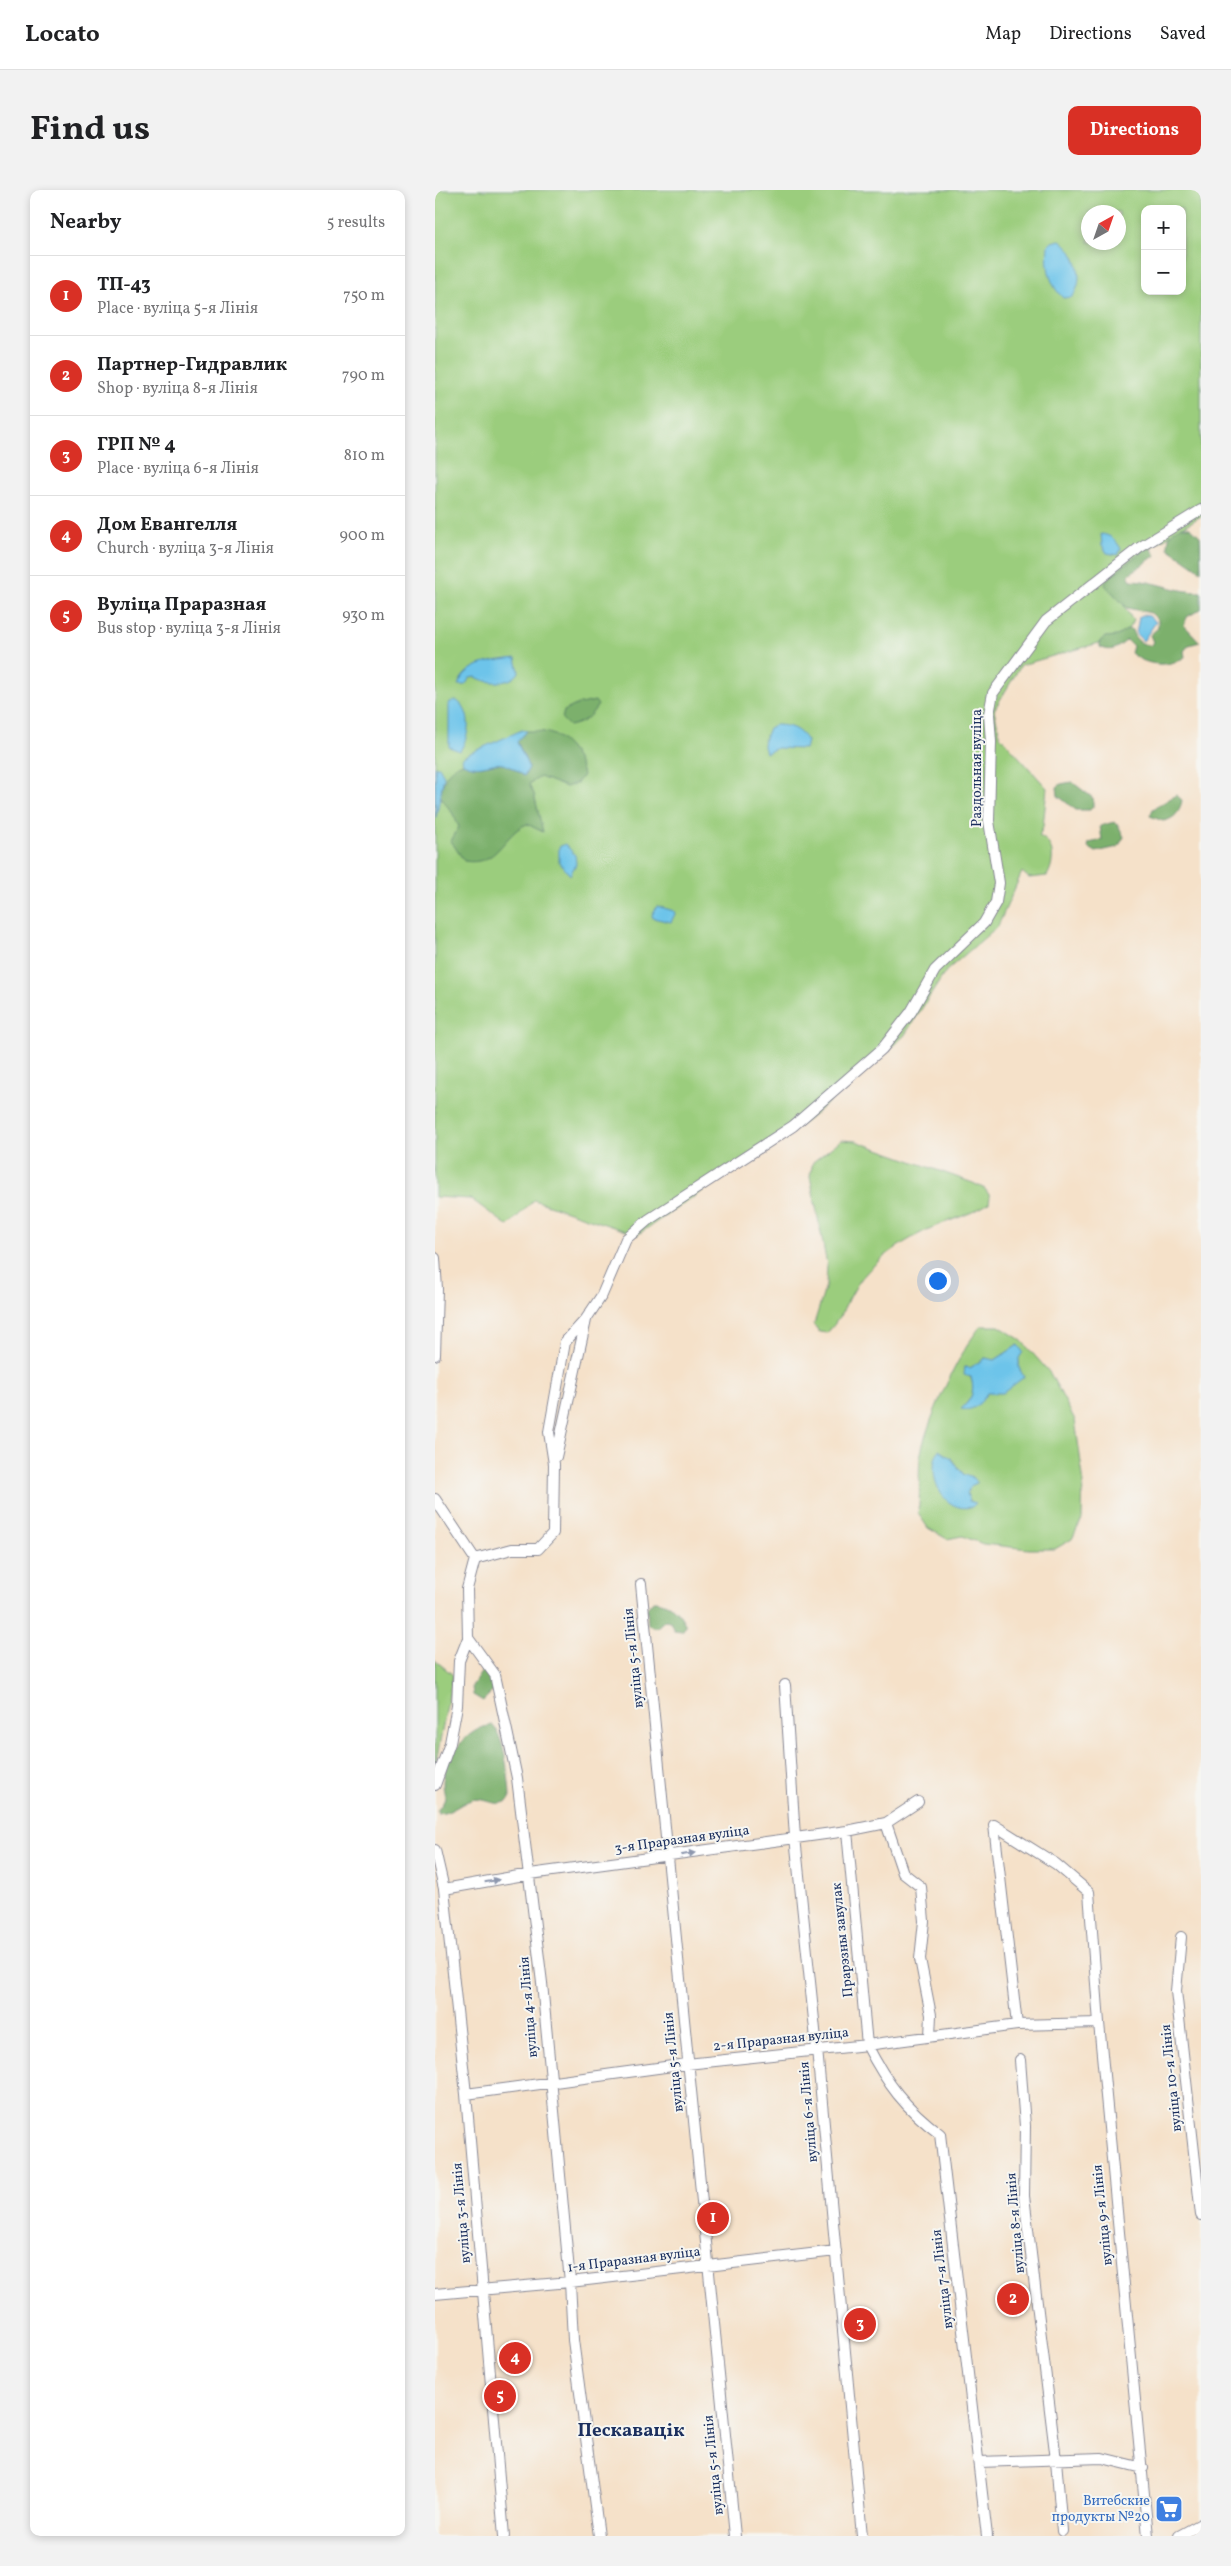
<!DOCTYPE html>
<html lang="en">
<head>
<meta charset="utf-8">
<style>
	body { margin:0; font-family:Vollkorn,serif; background:#f2f2f2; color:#202124 }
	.controls { position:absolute; right:15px; top:15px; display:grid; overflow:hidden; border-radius:10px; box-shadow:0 2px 8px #0003 }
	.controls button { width:45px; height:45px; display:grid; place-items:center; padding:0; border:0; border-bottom:1px solid #e0e0e0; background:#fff; color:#202124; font:25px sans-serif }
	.compass { position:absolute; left:646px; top:15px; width:45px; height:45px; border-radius:50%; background:#fff; box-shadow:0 2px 8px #0003; rotate:40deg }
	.you { position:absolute; left:502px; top:1090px; width:18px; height:18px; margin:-12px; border:4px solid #fff; border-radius:50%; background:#1a73e8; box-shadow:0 0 0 8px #1a73e833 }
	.badge { display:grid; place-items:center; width:32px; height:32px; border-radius:50%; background:#d93025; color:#fff; font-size:16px; font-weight:700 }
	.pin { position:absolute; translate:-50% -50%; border:2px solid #fff; box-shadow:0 1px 5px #0006 }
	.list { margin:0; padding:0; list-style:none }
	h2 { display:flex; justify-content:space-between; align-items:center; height:65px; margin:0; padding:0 20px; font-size:21px }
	h2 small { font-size:16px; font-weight:400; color:#757577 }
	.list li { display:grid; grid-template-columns:32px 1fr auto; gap:15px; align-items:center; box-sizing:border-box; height:80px; padding:0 20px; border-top:1px solid #e0e0e0 }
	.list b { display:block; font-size:19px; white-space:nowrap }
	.list p { margin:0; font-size:16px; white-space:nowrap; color:#757577 }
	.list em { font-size:16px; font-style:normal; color:#757577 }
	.map { position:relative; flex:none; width:766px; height:2346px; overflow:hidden; border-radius:10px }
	header { display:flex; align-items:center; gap:30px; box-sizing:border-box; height:70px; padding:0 25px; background:#fff; border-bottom:1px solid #e0e0e0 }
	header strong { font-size:24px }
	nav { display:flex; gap:28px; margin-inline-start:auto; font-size:18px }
	.intro { display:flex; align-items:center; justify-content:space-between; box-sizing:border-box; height:120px; padding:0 30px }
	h1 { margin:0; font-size:35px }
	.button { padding:12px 22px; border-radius:10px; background:#d93025; color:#fff; font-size:18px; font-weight:700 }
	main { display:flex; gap:30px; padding:0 30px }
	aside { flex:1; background:#fff; border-radius:10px; box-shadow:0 2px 8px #0003 }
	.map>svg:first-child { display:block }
</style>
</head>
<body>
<header>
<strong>Locato</strong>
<nav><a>Map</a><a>Directions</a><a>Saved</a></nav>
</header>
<div class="intro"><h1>Find us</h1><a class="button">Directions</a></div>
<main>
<aside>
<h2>Nearby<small>5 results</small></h2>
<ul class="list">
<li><span class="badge">1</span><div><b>ТП-43</b><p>Place · вуліца 5-я Лінія</p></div><em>750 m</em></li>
<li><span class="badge">2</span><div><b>Партнер-Гидравлик</b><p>Shop · вуліца 8-я Лінія</p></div><em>790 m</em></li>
<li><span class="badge">3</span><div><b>ГРП № 4</b><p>Place · вуліца 6-я Лінія</p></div><em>810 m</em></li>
<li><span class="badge">4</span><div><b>Дом Евангелля</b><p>Church · вуліца 3-я Лінія</p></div><em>900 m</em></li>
<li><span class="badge">5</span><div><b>Вуліца Праразная</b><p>Bus stop · вуліца 3-я Лінія</p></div><em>930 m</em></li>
</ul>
</aside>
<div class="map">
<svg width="766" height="2346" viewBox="0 0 766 2346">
	<rect width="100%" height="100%" fill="#f6f6f2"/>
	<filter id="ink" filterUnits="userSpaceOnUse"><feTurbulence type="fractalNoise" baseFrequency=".02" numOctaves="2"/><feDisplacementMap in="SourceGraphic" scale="10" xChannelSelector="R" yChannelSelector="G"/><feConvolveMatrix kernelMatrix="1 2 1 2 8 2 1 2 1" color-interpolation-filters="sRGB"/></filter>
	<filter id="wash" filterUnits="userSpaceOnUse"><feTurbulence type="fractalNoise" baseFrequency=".0096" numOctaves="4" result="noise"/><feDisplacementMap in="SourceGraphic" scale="20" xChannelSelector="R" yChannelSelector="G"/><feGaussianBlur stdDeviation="1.12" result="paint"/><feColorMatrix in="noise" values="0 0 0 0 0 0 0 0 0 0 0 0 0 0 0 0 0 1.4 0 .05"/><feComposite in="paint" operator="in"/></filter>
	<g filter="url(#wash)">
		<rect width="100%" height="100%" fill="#f5e1c9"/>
		<path fill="#9bcd7d" stroke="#5b7e6e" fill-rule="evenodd" d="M0 0H766V326L721 354 673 388 698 431 689 446 586 475 559 520 565 546 612 598 608 637 604 646C620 653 620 672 612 686L594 688 587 682 563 736 511 781 469 846 373 930 202 1045 99 1010 73 1036 36 1009 0 1007ZM710 19H747V101H710ZM654 22H684V52H654Z
			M406 950 421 951 538 993 550 999 555 1006 554 1013C536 1025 514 1030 494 1039 473 1049 451 1063 434 1080 415 1098 411 1124 392 1143L384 1142 379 1134 391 1095 392 1075 375 986 378 972Z
			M546 1136H564L586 1150 615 1183 640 1230 648 1287 647 1329 637 1349 620 1359H594L548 1354 527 1346 512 1349 493 1338 483 1323C486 1305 483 1287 485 1269 489 1236 525 1160 546 1136ZM583 1155 584 1178 552 1203 544 1212 526 1219C542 1204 541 1195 530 1177L535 1178 550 1168 560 1170ZM516 1268 537 1295 532 1302 534 1311 540 1313 514 1311Z
			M0 1470 18 1485 0 1577Z"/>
		<path fill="#7cb06c" stroke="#4c7065" d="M745 337H755L765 346 766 381 733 358C733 347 735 342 745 337Z
			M711 358H716L721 365 693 385 696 390C718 390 744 403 766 402V419L752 427 749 435 765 452 754 455 749 461 750 467C733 478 711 476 696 463L698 456 692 450C682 458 677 463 665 457V451L670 447 682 446 693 439 697 440C700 450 705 453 715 456L718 452 715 445 723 438V430L716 423 692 418 670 395 672 389Z
			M160 511 163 515C155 527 149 533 134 536L127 529 129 521 141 515Z
			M92 541C100 541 111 541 119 545 133 552 145 570 148 585L142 593 131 597 105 587 94 594 99 604 108 642 92 634C67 644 64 677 29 671L16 651 24 637 18 624 5 606C9 589 11 579 28 573 54 585 58 560 89 586L94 578 82 551Z
			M637 592 658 608V617L655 620H641L623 606 622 597 626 594Z
			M741 605 747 610C745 622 740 629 728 631L715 626 718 619Z
			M679 632 683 635 689 647 683 657 661 662 653 657 654 653 667 650 665 636Z
			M218 1411C234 1411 245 1422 251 1436L247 1441 239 1440 235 1431 230 1430 221 1438 213 1435 212 1418Z
			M47 1481H51L58 1487 59 1500 48 1511 38 1505 37 1496Z
			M57 1535C69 1544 75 1593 75 1609 63 1620 50 1606 36 1610 24 1614 17 1623 3 1624L2 1621C15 1604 8 1609 8 1592 9 1568 32 1538 57 1535Z"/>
		<path fill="#6dc4ea" stroke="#447aa4" d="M625 50C642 62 651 90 637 107L628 108C614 94 611 76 613 56L617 52Z
			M666 344C676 345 681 350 686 359L683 365 672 363 667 355Z
			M707 425 714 426 721 432 708 451 701 444 704 427Z
			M81 468 84 482C77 495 52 494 41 487L35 488 30 495H23C32 472 59 471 81 468Z
			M21 510C38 522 35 545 25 561L14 557V513Z
			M340 535C354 535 364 538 372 551L370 559 342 558 331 563 328 553 334 538Z
			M87 540 92 541 82 552 94 578 89 586C58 560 54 585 28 573L27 568 33 564Z
			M0 577H4L9 586 1 628Z
			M130 654 140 665 141 674 135 685 124 672V657Z
			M222 716 239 721 240 724 236 732 218 728 217 725Z
			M583 1155 588 1162 584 1168V1178L589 1187 568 1203H552C546 1213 539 1222 526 1219 537 1209 540 1202 536 1187L529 1185 530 1177 535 1178 550 1168 560 1170Z
			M504 1260 516 1268 529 1285 536 1286 542 1293 537 1295 532 1302 534 1311 541 1313 537 1317C507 1324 490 1283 504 1260Z"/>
	</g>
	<g filter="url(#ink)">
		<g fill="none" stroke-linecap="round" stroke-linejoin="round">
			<defs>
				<path id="street" d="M0 1068 2 1099 0 1165
					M121 1267 151 1130
					M0 1309 40 1369 32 1399 33 1448 60 1485 82 1588 107 1793 135 2092 138 2150 164 2346
					M40 1369 77 1359H103L118 1343 119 1274 114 1242 130 1152 151 1129 167 1105 191 1049 213 1030 358 936 447 859 476 822 500 780 549 733 561 712 564 693 554 631 556 552 554 524 558 503 611 431 704 358 766 320
					M206 1394 300 2346
					M350 1495 360 1647 382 1859 427 2346
					M0 1595 15 1553 22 1516 24 1471 33 1448
					M451 1633 468 1683 486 1697 489 1731 485 1769 496 1825 495 1846
					M559 1635 621 1674 654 1702 664 1833 713 2346
					M559 1635 582 1835
					M412 1641 432 1855C452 1894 470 1918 505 1944L552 2346
					M0 1660 9 1699 31 1904 69 2346
					M9 1699 95 1684 412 1641 451 1633 483 1612
					M746 1747 741 1801 766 2025
					M585 1870 590 1936 589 2006 621 2270 627 2341
					M31 1904 252 1874 432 1855 582 1835 664 1833
					M0 2104 135 2092 401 2061
					M544 2272 667 2268 708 2278
					M744 2346 766 2334"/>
			</defs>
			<use href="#street" stroke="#888894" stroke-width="12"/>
			<use href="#street" stroke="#fff" stroke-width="10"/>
		</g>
		<defs><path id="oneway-solid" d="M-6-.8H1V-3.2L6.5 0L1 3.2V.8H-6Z" transform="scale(1.25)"/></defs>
		<g fill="#8d97ae">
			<use href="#oneway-solid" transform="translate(253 1664) rotate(-9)"/>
			<use href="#oneway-solid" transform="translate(57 1691) rotate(-10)"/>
		</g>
	</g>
	<defs>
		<symbol id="supermarket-square" viewBox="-11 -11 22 22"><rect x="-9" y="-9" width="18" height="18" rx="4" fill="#3f7fe0" stroke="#f6f6f2"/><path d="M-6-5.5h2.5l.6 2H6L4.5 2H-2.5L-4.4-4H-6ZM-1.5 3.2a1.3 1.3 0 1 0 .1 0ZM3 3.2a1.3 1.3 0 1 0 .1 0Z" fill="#fff"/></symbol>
	</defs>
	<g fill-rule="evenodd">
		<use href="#supermarket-square" x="718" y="2303" width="32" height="32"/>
	</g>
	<g text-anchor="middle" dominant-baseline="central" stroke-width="4" stroke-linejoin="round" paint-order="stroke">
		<g font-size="14" fill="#1b2f5e" stroke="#f6f6f2">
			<text transform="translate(542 578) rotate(-90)">Раздольная вуліца</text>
			<text transform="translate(199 1468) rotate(-96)">вуліца 5-я Лінія</text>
			<text transform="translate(247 1650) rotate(-8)">3-я Праразная вуліца</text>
			<text transform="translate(408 1750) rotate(-96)">Прарэзны завулак</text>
			<text transform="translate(94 1817) rotate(-95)">вуліца 4-я Лінія</text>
			<text transform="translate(346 1850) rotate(-6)">2-я Праразная вуліца</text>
			<text transform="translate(239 1872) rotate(-96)">вуліца 5-я Лінія</text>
			<text transform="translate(737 1888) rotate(-96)">вуліца 10-я Лінія</text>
			<text transform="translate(374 1922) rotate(-95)">вуліца 6-я Лінія</text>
			<text transform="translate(27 2023) rotate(-95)">вуліца 3-я Лінія</text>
			<text transform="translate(668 2025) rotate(-96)">вуліца 9-я Лінія</text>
			<text transform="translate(581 2033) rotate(-95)">вуліца 8-я Лінія</text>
			<text transform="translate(199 2070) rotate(-7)">1-я Праразная вуліца</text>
			<text transform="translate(508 2089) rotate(-97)">вуліца 7-я Лінія</text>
			<text transform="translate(279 2275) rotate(-96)">вуліца 5-я Лінія</text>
		</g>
		<g font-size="14" fill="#366cbe" stroke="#f6f6f2" text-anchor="end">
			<text x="715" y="2311">Витебские<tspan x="715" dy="16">продукты №20</tspan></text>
		</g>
		<g font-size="19" font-weight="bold" fill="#1b2f5e" stroke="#f6f6f2">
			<text x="196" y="2241">Пескавацік</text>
		</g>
	</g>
</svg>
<div class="controls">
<button>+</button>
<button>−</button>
</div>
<svg class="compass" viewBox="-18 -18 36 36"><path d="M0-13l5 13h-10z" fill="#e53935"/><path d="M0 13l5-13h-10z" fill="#757577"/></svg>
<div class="you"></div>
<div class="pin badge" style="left:278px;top:2028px">1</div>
<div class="pin badge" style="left:578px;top:2109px">2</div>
<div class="pin badge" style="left:425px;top:2134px">3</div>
<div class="pin badge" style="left:80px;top:2168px">4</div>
<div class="pin badge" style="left:65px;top:2206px">5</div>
</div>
</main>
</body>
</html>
